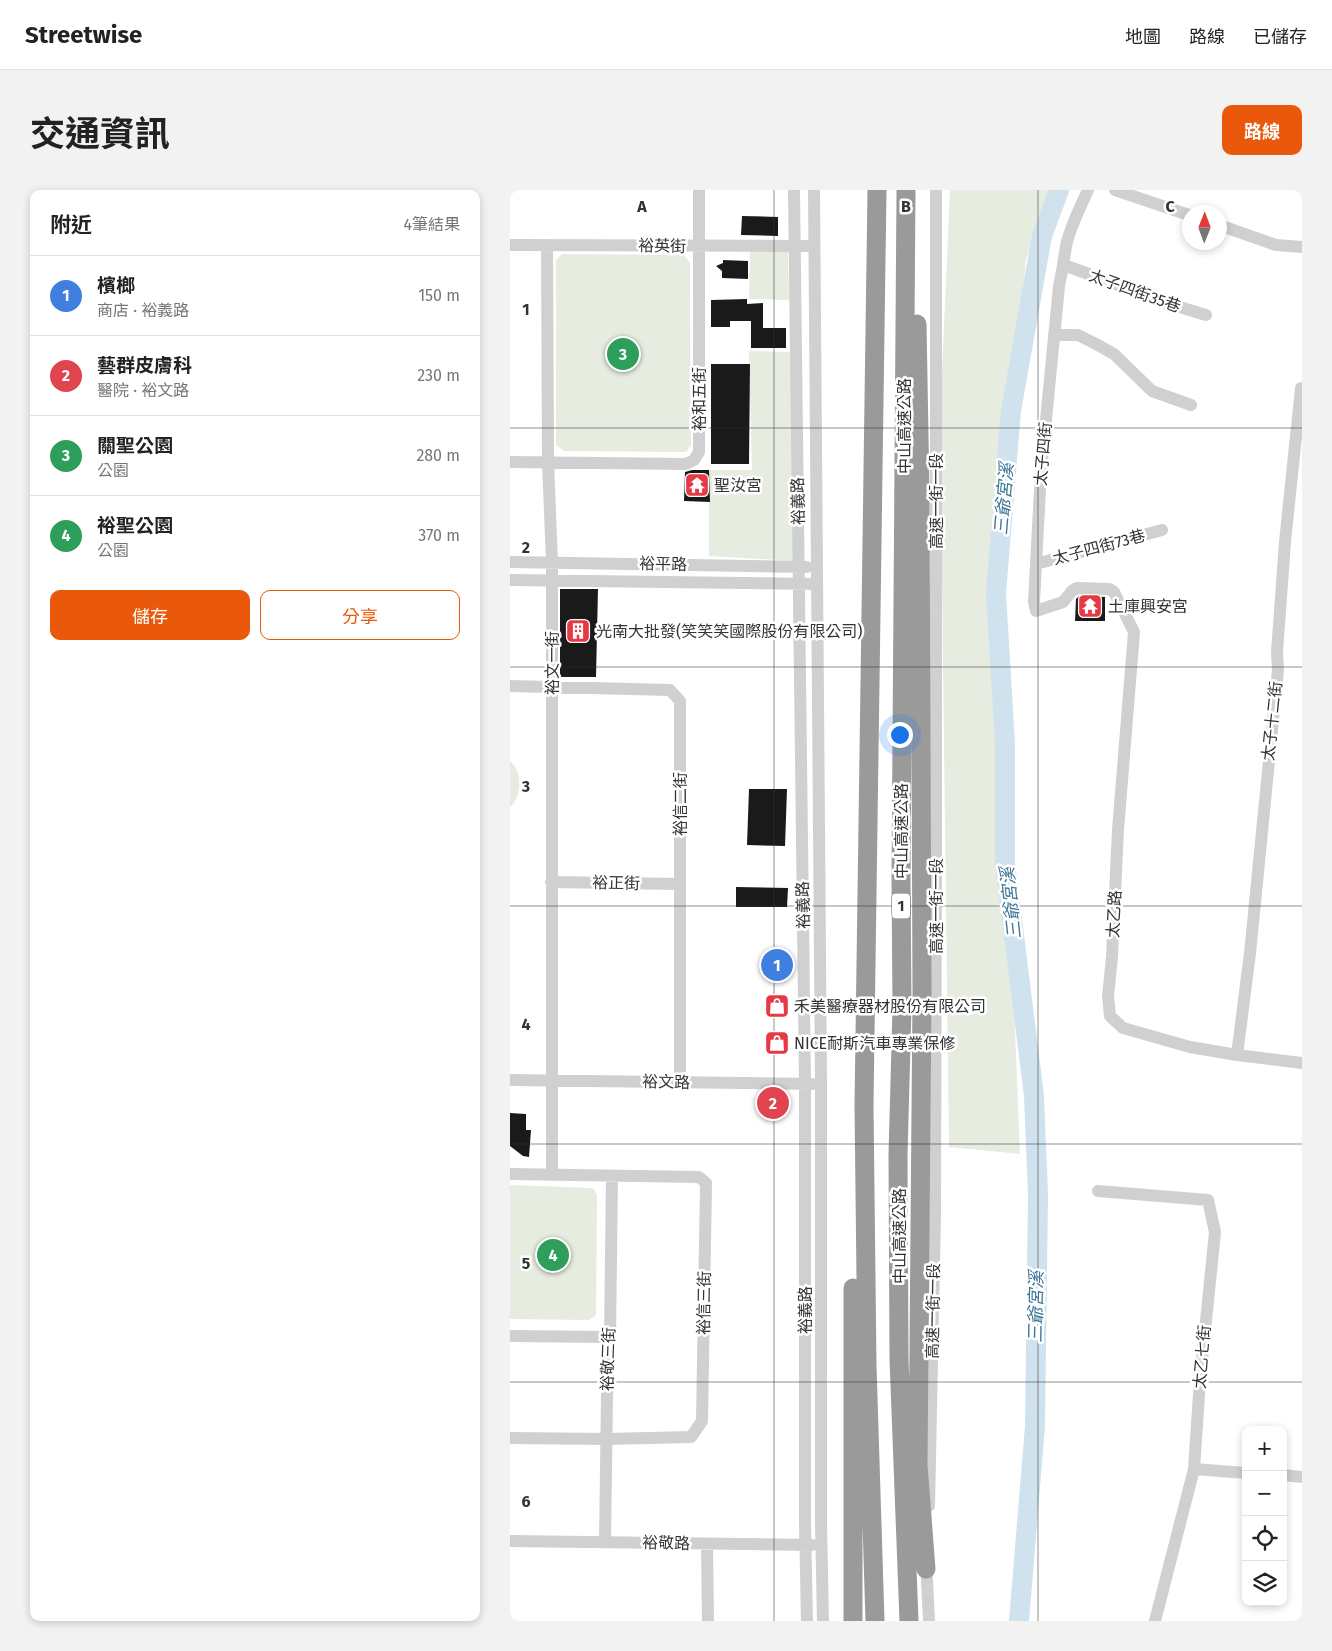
<!DOCTYPE html>
<html lang="zh-TW">
<head>
<meta charset="utf-8">
<style>
	body { margin:0; font-family:"Fira Sans","Noto Sans TC",sans-serif; background:#f2f2f2; color:#222 }
	.controls { position:absolute; right:15px; bottom:15px; display:grid; overflow:hidden; border-radius:10px; box-shadow:0 2px 8px #0003 }
	.controls button { width:45px; height:45px; display:grid; place-items:center; padding:0; border:0; border-bottom:1px solid #e0e0e0; background:#fff; color:#222; font:25px sans-serif }
	.compass { position:absolute; left:672px; top:15px; width:45px; height:45px; border-radius:50%; background:#fff; box-shadow:0 2px 8px #0003; rotate:1deg }
	.you { position:absolute; left:389px; top:544px; width:18px; height:18px; margin:-12px; border:4px solid #fff; border-radius:50%; background:#1a73e8; box-shadow:0 0 0 8px #1a73e833 }
	.badge { display:grid; place-items:center; width:32px; height:32px; border-radius:50%; background:#ea580c; color:#fff; font-size:16px; font-weight:700 }
	.pin { position:absolute; translate:-50% -50%; border:2px solid #fff; box-shadow:0 1px 5px #0006 }
	.list { margin:0; padding:0; list-style:none }
	h2 { display:flex; justify-content:space-between; align-items:center; height:65px; margin:0; padding:0 20px; font-size:21px }
	h2 small { font-size:16px; font-weight:400; color:#767676 }
	.list li { display:grid; grid-template-columns:32px 1fr auto; gap:15px; align-items:center; box-sizing:border-box; height:80px; padding:0 20px; border-top:1px solid #e0e0e0 }
	.list b { display:block; font-size:19px; white-space:nowrap }
	.list p { margin:0; font-size:16px; white-space:nowrap; color:#767676 }
	.list em { font-size:16px; font-style:normal; color:#767676 }
	.actions { display:flex; gap:10px; padding:15px 20px }
	.actions a { flex:1; padding:11px 0; border:1px solid #ea580c; border-radius:10px; text-align:center; font-size:18px; color:#ea580c }
	.actions .main { background:#ea580c; color:#fff }
	.icon { flex:none; width:28px; height:28px; fill:none; stroke:currentColor; stroke-width:2; stroke-linecap:round; stroke-linejoin:round }
	.map { position:relative; flex:none; width:792px; height:1431px; overflow:hidden; border-radius:10px }
	header { display:flex; align-items:center; gap:30px; box-sizing:border-box; height:70px; padding:0 25px; background:#fff; border-bottom:1px solid #e0e0e0 }
	header strong { font-size:24px }
	nav { display:flex; gap:28px; margin-inline-start:auto; font-size:18px }
	.intro { display:flex; align-items:center; justify-content:space-between; box-sizing:border-box; height:120px; padding:0 30px }
	h1 { margin:0; font-size:35px }
	.button { padding:12px 22px; border-radius:10px; background:#ea580c; color:#fff; font-size:18px; font-weight:700 }
	main { display:flex; gap:30px; padding:0 30px }
	aside { flex:1; background:#fff; border-radius:10px; box-shadow:0 2px 8px #0003 }
	.map>svg:first-child { display:block }
</style>
</head>
<body>
<header>
<strong>Streetwise</strong>
<nav><a>地圖</a><a>路線</a><a>已儲存</a></nav>
</header>
<div class="intro"><h1>交通資訊</h1><a class="button">路線</a></div>
<main>
<aside>
<h2>附近<small>4筆結果</small></h2>
<ul class="list">
<li><span class="badge" style="background:#3f7fe0">1</span><div><b>檳榔</b><p>商店 · 裕義路</p></div><em>150 m</em></li>
<li><span class="badge" style="background:#e0444e">2</span><div><b>藝群皮膚科</b><p>醫院 · 裕文路</p></div><em>230 m</em></li>
<li><span class="badge" style="background:#2e9e5b">3</span><div><b>關聖公園</b><p>公園</p></div><em>280 m</em></li>
<li><span class="badge" style="background:#2e9e5b">4</span><div><b>裕聖公園</b><p>公園</p></div><em>370 m</em></li>
</ul>
<div class="actions"><a class="main">儲存</a><a>分享</a></div>
</aside>
<div class="map">
<svg width="792" height="1431" viewBox="0 0 792 1431">
	<rect width="100%" height="100%" fill="#fff"/>
	<path fill="#e6ecdf" d="M440 0H539L516 70 483 402 501 743 510 964 439 957 430 228Z
		M240 61H278L279 110 239 109Z
		M52 64 174 65 180 73 181 255 176 262 54 261 46 255V70Z
		M239 161 280 162 286 371 199 366V280H242Z
		M0 571C2 573 4 575 6 578 12 589 10 610 0 617Z
		M0 995 83 998 87 1005 86 1125 79 1130 0 1129Z"/>
	<g fill="none" stroke-linecap="round" stroke-linejoin="round">
		<path stroke="#cfe2ee" stroke-width="20" d="M509 1431 525 1236 528 1004 524 906 495 673V554L486 403 501 221 532 46 549 0"/>
	</g>
	<path fill="#1a1a1a" d="M232 26 268 27V46L231 45Z
		M213 70 238 71V89L212 88V81L206 76 213 73Z
		M237 109V114L253 113V138H276V158H241V131H220V137H201V110Z
		M201 174H240L239 274H201Z
		M182 280H199L200 312 174 311 175 282Z
		M50 399H88L86 487H50Z
		M569 406 595 407V431H565L566 409Z
		M239 599H277L275 656 237 655Z
		M226 697 278 698 277 717H226Z
		M0 923 16 924V940H21L19 967 13 966 0 956Z"/>
	<g fill="none" stroke-linecap="round" stroke-linejoin="round">
		<path stroke="#d0d0d0" stroke-width="12" d="M284 0 295 894V1334L297 1431
			M304 0 311 894V1334L313 1431
			M578 0C570 18 560 37 556 56 554 69 552 83 549 96L531 281 524 412 526 421 553 412 562 401 567 398 599 399 604 402 624 442 608 640 602 767 598 806 600 826 613 838 680 857 727 865 792 873
			M605 0 679 25
			M709 35 766 55 792 57
			M0 55 304 56
			M37 55 38 271 42 373V985
			M554 75 663 115 696 125
			M544 145H568L586 154 604 164 642 201 681 215
			M0 272 176 274 184 270 189 262V0
			M0 372 297 377
			M526 374 652 340
			M0 390 306 394
			M0 496 160 500 170 511V892
			M41 692 170 694
			M727 865 740 763 768 480 767 462 775 352 791 198H792
			M0 890 302 894
			M0 984 189 987 196 993 192 1231 181 1247 97 1249 0 1248
			M588 1001 698 1010 705 1042 690 1190 684 1279 645 1431
			M0 1146 100 1147
			M684 1279 736 1283
			M773 1285 792 1287
			M419 1316 425 1025 426 652V0
			M0 1351 302 1355
			M95 1352 97 1207 100 1147 102 986
			M197 1354 198 1431
			M416 1371 419 1431"/>
		<path stroke="#9a9a9a" stroke-width="19" d="M396 0 391 687 392 818 388 965 389 1169 399 1431
			M407 134 410 301 412 805 408 1275 416 1379
			M343 1431V1098
			M365 1431 357 1175 354 915 367 0"/>
	</g>
	<path fill="none" stroke="#333" stroke-width="1" stroke-opacity="0.55" d="M264 0V1431M528 0V1431M0 238H792M0 477H792M0 716H792M0 954H792M0 1192H792"/>
	<defs>
		<symbol id="temple-square" viewBox="-11 -11 22 22"><rect x="-9" y="-9" width="18" height="18" rx="4" fill="#e63946" stroke="#fff"/><path d="M0-6L5-2H3V0L6.5 2.5H4V6H1.5V3h-3V6H-4V2.5H-6.5L-3 0V-2H-5Z" fill="#fff"/></symbol>
		<symbol id="building-square" viewBox="-11 -11 22 22"><rect x="-9" y="-9" width="18" height="18" rx="4" fill="#e63946" stroke="#fff"/><path d="M-4-6H4V6H1V3H-1V6H-4ZM-2.5-4.3h1.7v1.8h-1.7ZM.8-4.3h1.7v1.8H.8ZM-2.5-1h1.7V.8h-1.7ZM.8-1h1.7V.8H.8Z" fill="#fff"/></symbol>
		<symbol id="shop-square" viewBox="-11 -11 22 22"><rect x="-9" y="-9" width="18" height="18" rx="4" fill="#e63946" stroke="#fff"/><path d="M-5-2.5h2.3a2.7 3.5 0 0 1 5.4 0H5L5.5 6h-11ZM-1.5-2.5h3a1.5 2.3 0 0 0-3 0Z" fill="#fff"/></symbol>
	</defs>
	<g fill-rule="evenodd">
		<use href="#temple-square" x="173" y="281" width="28" height="28"/>
		<use href="#temple-square" x="566" y="402" width="28" height="28"/>
		<use href="#building-square" x="54" y="427" width="28" height="28"/>
		<use href="#shop-square" x="253" y="802" width="28" height="28"/>
		<use href="#shop-square" x="253" y="839" width="28" height="28"/>
	</g>
	<g text-anchor="middle" dominant-baseline="central" stroke-width="5" stroke-linejoin="round" paint-order="stroke">
		<rect fill="#fff" stroke="#707070" stroke-width="1" x="382" y="703.5" width="18" height="25" rx="4"/>
		<g font-size="15" font-weight="bold" fill="#333">
			<text x="391" y="716">1</text>
		</g>
		<g font-size="16" fill="#333" stroke="#fff">
			<text transform="translate(152 56) rotate(1)">裕英街</text>
			<text transform="translate(625 101) rotate(20)">太子四街35巷</text>
			<text transform="translate(189 209) rotate(-90)">裕和五街</text>
			<text transform="translate(394 236) rotate(-90)">中山高速公路</text>
			<text transform="translate(533 264) rotate(-85)">太子四街</text>
			<text transform="translate(288 311) rotate(-91)">裕義路</text>
			<text transform="translate(426 311) rotate(-90)">高速一街一段</text>
			<text transform="translate(589 357) rotate(-15)">太子四街73巷</text>
			<text transform="translate(153 374) rotate(1)">裕平路</text>
			<text transform="translate(42 473) rotate(-90)">裕文一街</text>
			<text transform="translate(762 531) rotate(-84)">太子十二街</text>
			<text transform="translate(170 614) rotate(-90)">裕信二街</text>
			<text transform="translate(391 641) rotate(-90)">中山高速公路</text>
			<text transform="translate(106 693) rotate(1)">裕正街</text>
			<text transform="translate(293 715) rotate(-91)">裕義路</text>
			<text transform="translate(426 716) rotate(-90)">高速一街一段</text>
			<text transform="translate(604 724) rotate(-87)">太乙路</text>
			<text transform="translate(156 892) rotate(1)">裕文路</text>
			<text transform="translate(389 1046) rotate(-90)">中山高速公路</text>
			<text transform="translate(194 1113) rotate(-89)">裕信三街</text>
			<text transform="translate(295 1120) rotate(-90)">裕義路</text>
			<text transform="translate(423 1121) rotate(-89)">高速一街一段</text>
			<text transform="translate(692 1167) rotate(-85)">太乙七街</text>
			<text transform="translate(98 1169) rotate(-88)">裕敬三街</text>
			<text transform="translate(156 1353) rotate(1)">裕敬路</text>
		</g>
		<g font-size="16" fill="#333" stroke="#fff" text-anchor="start">
			<text x="204" y="295">聖汝宮</text>
			<text x="598" y="416">土庫興安宮</text>
			<text x="86" y="441">光南大批發(笑笑笑國際股份有限公司)</text>
			<text x="284" y="816">禾美醫療器材股份有限公司</text>
			<text x="284" y="853">NICE耐斯汽車專業保修</text>
		</g>
		<g font-size="18" font-style="italic" fill="#3f7597" stroke="#fff">
			<text transform="translate(494 309) rotate(-85)">三爺宮溪</text>
			<text transform="translate(501 713) rotate(-96)">三爺宮溪</text>
			<text transform="translate(526 1117) rotate(-89)">三爺宮溪</text>
		</g>
	</g>
	<g font-size="16" text-anchor="middle" font-weight="bold" fill="#333" stroke="#fff" stroke-width="5" stroke-linejoin="round" paint-order="stroke">
		<text x="132" y="22">A</text>
		<text x="396" y="22">B</text>
		<text x="660" y="22">C</text>
		<text x="16" y="125">1</text>
		<text x="16" y="363">2</text>
		<text x="16" y="602">3</text>
		<text x="16" y="840">4</text>
		<text x="16" y="1079">5</text>
		<text x="16" y="1317">6</text>
	</g>
</svg>
<div class="controls">
<button>+</button>
<button>−</button>
<button><svg class="icon" aria-label="locate" viewBox="0 0 24 24"><circle cx="12" cy="12" r="6"/><path d="M12 2v4M12 18v4M2 12h4M18 12h4"/></svg></button>
<button><svg class="icon" aria-label="layers" viewBox="0 0 24 24"><path d="M12 4l9 5-9 5-9-5zM3 14l9 5 9-5"/></svg></button>
</div>
<svg class="compass" viewBox="-18 -18 36 36"><path d="M0-13l5 13h-10z" fill="#e53935"/><path d="M0 13l5-13h-10z" fill="#767676"/></svg>
<div class="you"></div>
<div class="pin badge" style="left:267px;top:775px;background:#3f7fe0">1</div>
<div class="pin badge" style="left:263px;top:913px;background:#e0444e">2</div>
<div class="pin badge" style="left:113px;top:164px;background:#2e9e5b">3</div>
<div class="pin badge" style="left:43px;top:1065px;background:#2e9e5b">4</div>
</div>
</main>
</body>
</html>
